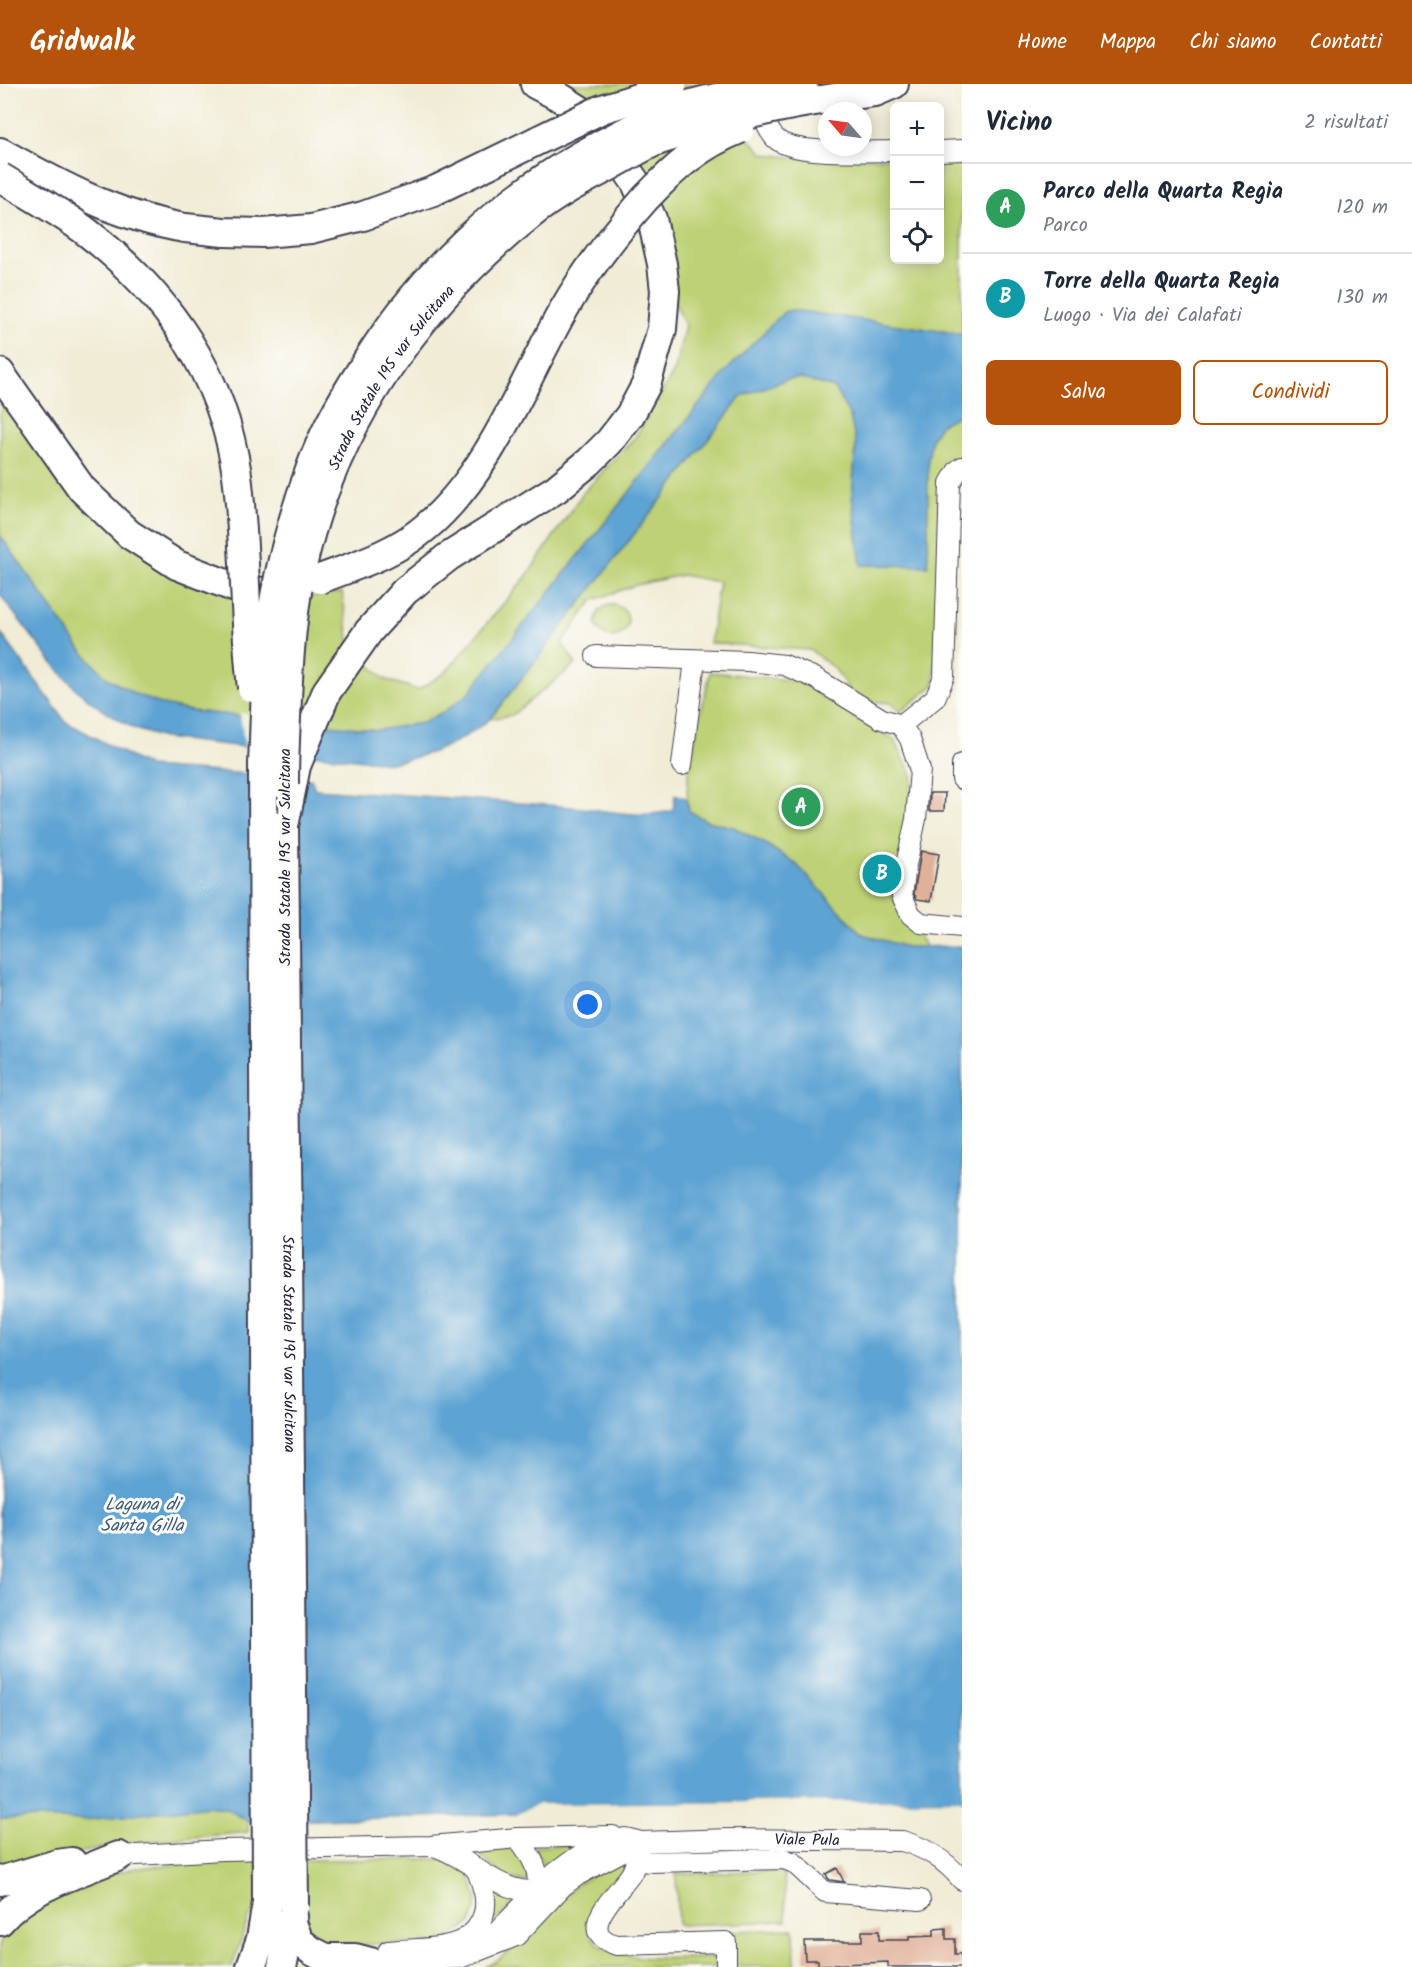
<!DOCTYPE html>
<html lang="it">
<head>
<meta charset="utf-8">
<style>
	body { margin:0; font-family:Kalam,sans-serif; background:#f2f2f3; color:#1f2937 }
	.controls { position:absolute; right:18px; top:18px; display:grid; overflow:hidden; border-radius:9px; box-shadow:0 3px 15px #0003 }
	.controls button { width:54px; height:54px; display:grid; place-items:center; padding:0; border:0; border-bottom:2px solid #e0e1e3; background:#fff; color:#1f2937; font:30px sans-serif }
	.compass { position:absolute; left:818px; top:18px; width:54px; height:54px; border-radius:50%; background:#fff; box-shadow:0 3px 15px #0003; rotate:298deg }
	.you { position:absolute; left:588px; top:921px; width:21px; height:21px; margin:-15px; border:4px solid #fff; border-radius:50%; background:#1a73e8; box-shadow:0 0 0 9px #1a73e833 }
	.badge { display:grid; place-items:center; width:39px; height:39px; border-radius:50%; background:#b45309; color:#fff; font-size:20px; font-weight:700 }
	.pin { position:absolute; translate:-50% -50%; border:3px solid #fff; box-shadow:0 2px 6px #0006 }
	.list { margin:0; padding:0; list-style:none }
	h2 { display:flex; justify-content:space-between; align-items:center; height:78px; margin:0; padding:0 24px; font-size:26px }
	h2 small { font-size:20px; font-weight:400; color:#747a83 }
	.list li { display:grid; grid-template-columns:39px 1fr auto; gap:18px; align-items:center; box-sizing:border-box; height:90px; padding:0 24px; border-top:2px solid #e0e1e3 }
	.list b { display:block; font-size:22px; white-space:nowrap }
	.list p { margin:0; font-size:20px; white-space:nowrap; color:#747a83 }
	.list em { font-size:20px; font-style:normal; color:#747a83 }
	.actions { display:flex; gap:12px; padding:18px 24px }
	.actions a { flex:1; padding:14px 0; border:2px solid #b45309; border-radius:9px; text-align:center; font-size:21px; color:#b45309 }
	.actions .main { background:#b45309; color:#fff }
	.icon { flex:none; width:33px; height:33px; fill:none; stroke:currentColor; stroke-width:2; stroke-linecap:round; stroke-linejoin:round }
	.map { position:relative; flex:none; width:962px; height:1883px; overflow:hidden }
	header { display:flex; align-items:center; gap:36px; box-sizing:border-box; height:84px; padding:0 30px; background:#b45309; color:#fff }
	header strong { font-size:28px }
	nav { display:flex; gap:33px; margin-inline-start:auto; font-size:21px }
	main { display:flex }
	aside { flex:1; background:#fff }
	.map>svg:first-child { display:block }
</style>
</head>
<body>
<header>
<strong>Gridwalk</strong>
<nav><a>Home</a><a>Mappa</a><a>Chi siamo</a><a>Contatti</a></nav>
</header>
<main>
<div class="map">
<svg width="962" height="1883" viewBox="0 0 962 1883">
	<rect width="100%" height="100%" fill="#fdfcf7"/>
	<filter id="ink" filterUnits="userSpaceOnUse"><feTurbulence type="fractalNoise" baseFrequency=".0167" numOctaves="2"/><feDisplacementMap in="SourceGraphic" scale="12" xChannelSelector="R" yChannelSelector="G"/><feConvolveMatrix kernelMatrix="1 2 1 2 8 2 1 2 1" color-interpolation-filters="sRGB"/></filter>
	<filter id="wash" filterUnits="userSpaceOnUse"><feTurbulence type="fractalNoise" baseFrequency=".008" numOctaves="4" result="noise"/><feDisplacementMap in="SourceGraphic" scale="24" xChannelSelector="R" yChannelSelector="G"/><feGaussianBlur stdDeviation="1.35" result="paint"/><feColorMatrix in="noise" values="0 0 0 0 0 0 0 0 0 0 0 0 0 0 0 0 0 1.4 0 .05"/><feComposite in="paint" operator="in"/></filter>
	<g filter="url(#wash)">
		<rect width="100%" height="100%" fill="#f0ecd5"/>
		<path fill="#bdd276" stroke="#707a58" stroke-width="1.5" d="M562 0H731L749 55 764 70 798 74H894V176H940V75L953 77 962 81V250L792 226 784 228 726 287 468 610 445 627 422 639 378 646 191 627 163 621 135 610 107 594 81 566 0 451V308L77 416 264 520 342 508 350 561 384 595 418 606 445 589 526 493 583 409 636 352 675 286 685 241 675 219 669 147 641 79Z
			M800 294 834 304 850 332 856 359 852 412 861 481 928 375 932 354 941 340 957 332H962V375C949 375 944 381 939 393L941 483 934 601 900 628 891 619 869 617 851 609 835 585 810 566 710 559 719 498 682 491 636 501 593 516 562 559 576 580 512 631 490 635 742 312 787 295Z
			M596 537a16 16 0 1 1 32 0a16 16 0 1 1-32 0Z
			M710 588 799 597 855 634 894 655 913 693 898 803 892 812 926 863H906L862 850 796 780 764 759 733 743 707 737 689 727C681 692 703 626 710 588Z
			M209 1722 227 1725 248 1737V1748L130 1759 67 1771 0 1789V1735L35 1734 86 1736Z
			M569 1761 571 1767 547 1787 534 1763Z
			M510 1764 519 1772 529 1789 527 1798 502 1792 481 1772 478 1765Z
			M632 1772 619 1797 603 1810 592 1826 588 1847C592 1852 595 1858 600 1861 630 1880 678 1873 712 1874L718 1883H485L497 1877 519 1858 578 1799Z
			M443 1775 463 1785 469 1792 477 1812 476 1824 470 1840 442 1858 374 1860 333 1863 314 1856 299 1832H249L232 1883H0V1852L9 1839 43 1816 88 1796 130 1785 206 1777Z
			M784 1786 786 1837 678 1841 676 1790Z
			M499 1809 514 1816V1819L497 1836H494C491 1826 489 1814 499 1809Z
			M794 1845 795 1882 733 1883 732 1847Z"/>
		<path fill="#5da3d3" stroke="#406287" stroke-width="1.5" d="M792 226 962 250V332H957L941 340 932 354 928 375V482L861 481 852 412 856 359 850 332 834 304 800 294 787 295 742 312 490 635C455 662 434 670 391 679L163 654 135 645 101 625 79 608 55 582 0 511V451L81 566 107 594 135 610 163 621 191 627 378 646 422 639 445 627 468 610 726 287 784 228Z
			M0 548 66 638 149 683 250 690 276 696 311 695 315 705C401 711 487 716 573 723 606 726 641 736 673 726L675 711 686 714 689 727 707 737 733 743 764 759 796 780 862 850 906 863 962 862V1716L538 1720 517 1730 282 1737H248L227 1725 209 1722 86 1736 35 1734 0 1735Z"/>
		<path fill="#f0ecd5" d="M240 629 289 633V670L245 665Z
			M962 1716V1719L539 1723 524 1730H517L538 1720Z"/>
		<g id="blocks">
			<path fill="#e1b099" d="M930 709H945L944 727H929Z
				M921 767 939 770 931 817 917 815 914 810Z
				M837 1784 844 1798 830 1796 828 1794 826 1790Z
				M946 1844V1855H955V1870H962V1883H888V1878L818 1881V1876H805L804 1857H862V1847H879V1856H909V1853L934 1852V1845Z"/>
		</g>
	</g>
	<g filter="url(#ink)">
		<use href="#blocks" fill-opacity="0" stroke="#414052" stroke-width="1.5"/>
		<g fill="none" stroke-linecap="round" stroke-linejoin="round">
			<defs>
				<g id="minor">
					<path d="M759 14C762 27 765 43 775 54 792 72 869 67 894 67"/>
					<path d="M940 67 962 66"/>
					<path d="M962 383 958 386 950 399 944 593 935 614 901 641 910 655 920 686 916 735 906 781 902 812 911 831 921 839 962 843"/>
					<path d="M596 572 748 577 784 581 815 594 882 635 901 641"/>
					<path d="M962 680V695"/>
					<path d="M682 681 695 576"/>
					<path d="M518 1754C530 1770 545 1791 534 1812"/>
					<path d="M436 1763C472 1774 506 1818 545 1804"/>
					<path d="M639 1763C637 1772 636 1782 631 1790 617 1811 572 1849 617 1861L726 1858V1883"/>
					<path d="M119 1772 223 1766 431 1762 518 1754 613 1752"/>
					<path d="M637 1776 648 1778 784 1775 794 1779 825 1808 920 1816"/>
					<path id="s1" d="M479 1866 555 1789 574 1775 593 1764 625 1754 641 1758 731 1755 902 1757C927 1764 945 1776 962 1796"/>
					<path d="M388 1867C419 1863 465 1870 481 1837 490 1818 483 1803 476 1784"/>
					<path d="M374 1879 460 1874 516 1852 563 1802 578 1791 634 1761"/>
				</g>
				<path id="highway" d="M847 12 875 8 894 0
					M0 68C59 101 118 133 185 144
					M0 289 82 405 129 450 177 481 236 504 269 509
					M284 742 296 682 327 607 369 547 405 507 448 473 556 405 589 378 609 358 630 331 646 301 662 245 665 207 662 180 652 135 636 99 601 48 580 26 558 12 535 0
					M0 1797 57 1780 72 1778
					M0 1837C29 1803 79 1789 119 1772
					M292 1839 299 1857 312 1867 326 1874H355L374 1879
					M251 1883 261 1855 267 1819
					M282 1883 293 1832"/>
			</defs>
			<use href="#minor" stroke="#414052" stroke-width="22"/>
			<use href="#highway" stroke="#414052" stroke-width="32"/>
			<use href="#minor" stroke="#fff" stroke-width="20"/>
			<use href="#highway" stroke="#fff" stroke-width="28"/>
			<defs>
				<g id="highway-bridge">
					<path d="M0 93C29 111 61 128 88 149 167 210 223 291 237 391 246 462 244 534 252 604"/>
					<path d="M185 144 224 148 263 149 311 145 363 132 436 106 602 25 672 3"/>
					<path d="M320 495C357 481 396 469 426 443 491 388 523 297 564 225 587 185 615 149 645 115 674 84 700 61 740 45"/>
					<path id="s2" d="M284 700C284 665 286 631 288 596 290 560 293 523 301 487 331 345 417 221 530 131 554 111 583 96 610 82 625 74 639 65 654 58 665 54 676 51 687 48 739 30 792 20 847 12"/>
					<path id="s3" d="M284 742 294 1823"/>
					<path d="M267 1819 263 680C266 618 265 553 279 493 287 457 297 421 310 386 322 352 340 319 360 288 419 191 501 113 602 60 629 46 656 32 685 22 723 10 764 6 803 0"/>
				</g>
			</defs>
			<use href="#highway-bridge" stroke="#414052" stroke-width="32" stroke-linecap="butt"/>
			<use href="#highway-bridge" stroke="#fff" stroke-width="28"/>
		</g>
	</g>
	<g text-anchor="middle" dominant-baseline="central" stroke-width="6" stroke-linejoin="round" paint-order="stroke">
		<g font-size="16" fill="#22223b" stroke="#fdfcf7">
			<text stroke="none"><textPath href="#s2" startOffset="430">Strada Statale 195 var Sulcitana</textPath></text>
			<text transform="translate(285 773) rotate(-90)">Strada Statale 195 var Sulcitana</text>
			<text stroke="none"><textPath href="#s3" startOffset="518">Strada Statale 195 var Sulcitana</textPath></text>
			<text stroke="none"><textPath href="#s1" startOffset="370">Viale Pula</textPath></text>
		</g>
		<g font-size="18" font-style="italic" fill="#3d5c7f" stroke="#fdfcf7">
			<text x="142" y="1421">Laguna di<tspan x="142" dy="21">Santa Gilla</tspan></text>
		</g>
	</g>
</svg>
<div class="controls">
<button>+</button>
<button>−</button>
<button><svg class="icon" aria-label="locate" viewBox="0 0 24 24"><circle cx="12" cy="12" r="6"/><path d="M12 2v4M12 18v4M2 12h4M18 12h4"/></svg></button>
</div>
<svg class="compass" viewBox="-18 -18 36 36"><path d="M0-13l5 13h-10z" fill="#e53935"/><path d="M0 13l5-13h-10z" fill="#747a83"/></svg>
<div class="you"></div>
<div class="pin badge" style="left:801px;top:723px;background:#2e9e5b">A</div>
<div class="pin badge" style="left:882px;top:790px;background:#0f9aa8">B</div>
</div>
<aside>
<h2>Vicino<small>2 risultati</small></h2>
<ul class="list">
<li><span class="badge" style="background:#2e9e5b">A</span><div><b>Parco della Quarta Regia</b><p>Parco</p></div><em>120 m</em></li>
<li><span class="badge" style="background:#0f9aa8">B</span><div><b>Torre della Quarta Regia</b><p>Luogo · Via dei Calafati</p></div><em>130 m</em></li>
</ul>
<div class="actions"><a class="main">Salva</a><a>Condividi</a></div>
</aside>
</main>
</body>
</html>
